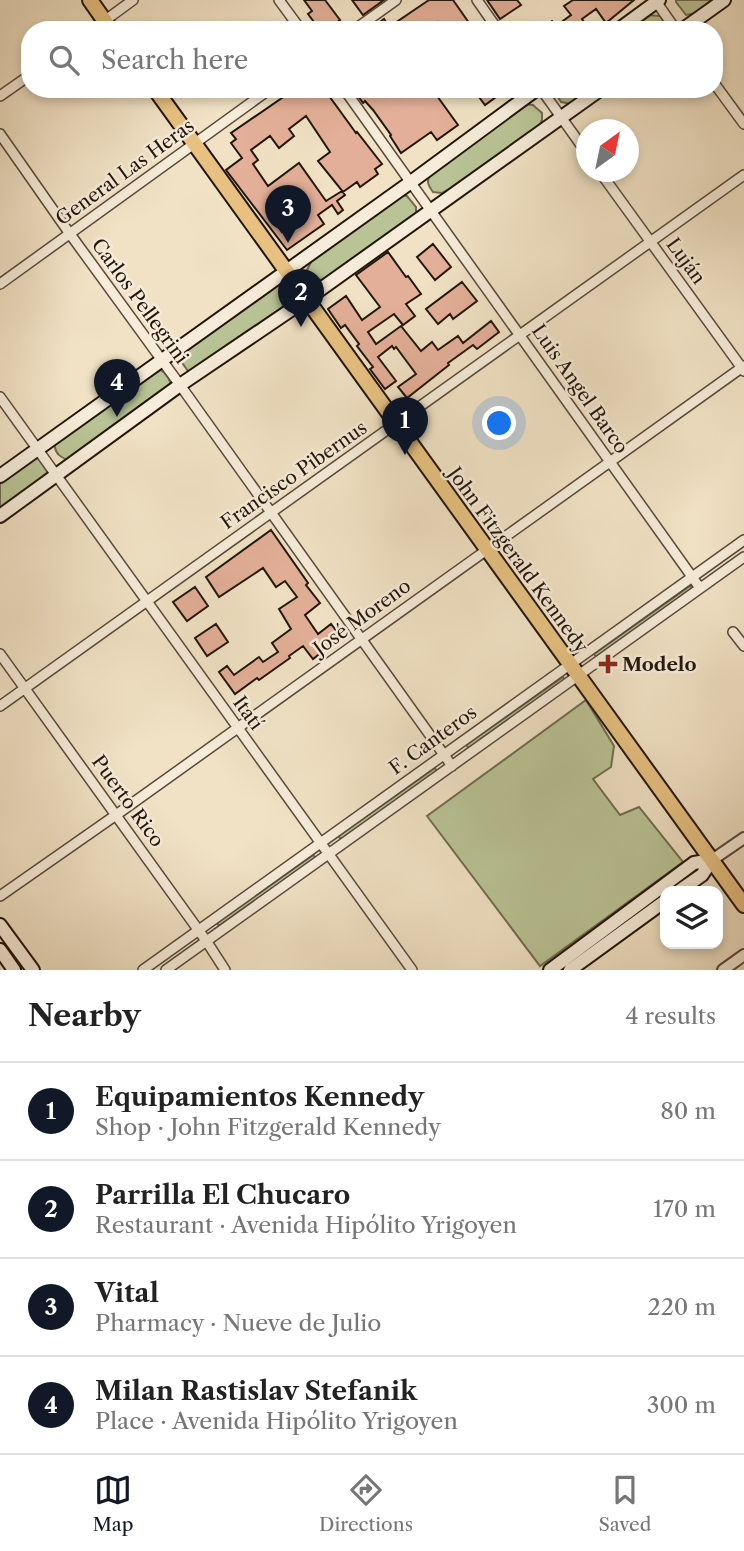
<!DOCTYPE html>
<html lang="en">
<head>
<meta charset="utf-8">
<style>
	body { margin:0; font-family:"Libre Caslon Text",serif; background:#f2f2f2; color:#222 }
	.controls { position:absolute; right:21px; bottom:21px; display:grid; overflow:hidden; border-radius:14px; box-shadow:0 4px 10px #0003 }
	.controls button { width:63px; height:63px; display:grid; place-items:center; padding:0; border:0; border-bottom:2px solid #e0e0e0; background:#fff; color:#222; font:35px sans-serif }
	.compass { position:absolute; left:576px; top:119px; width:63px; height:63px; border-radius:50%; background:#fff; box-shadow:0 4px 10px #0003; rotate:33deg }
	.you { position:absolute; left:500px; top:424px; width:24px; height:24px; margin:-18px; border:5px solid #fff; border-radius:50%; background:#1a73e8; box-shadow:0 0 0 10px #1a73e833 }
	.badge { display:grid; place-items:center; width:46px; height:46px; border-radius:50%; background:#111827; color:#fff; font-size:23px; font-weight:700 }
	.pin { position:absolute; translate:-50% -58px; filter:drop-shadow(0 2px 4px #0008) }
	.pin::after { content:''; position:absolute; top:37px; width:24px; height:21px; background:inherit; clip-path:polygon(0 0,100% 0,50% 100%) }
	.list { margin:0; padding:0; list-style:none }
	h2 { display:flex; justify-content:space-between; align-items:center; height:91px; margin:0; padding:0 28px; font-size:30px }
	h2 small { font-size:23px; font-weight:400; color:#767676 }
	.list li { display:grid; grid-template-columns:46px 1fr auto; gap:21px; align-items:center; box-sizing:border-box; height:98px; padding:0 28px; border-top:2px solid #e0e0e0 }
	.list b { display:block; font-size:26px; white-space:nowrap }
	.list p { margin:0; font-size:23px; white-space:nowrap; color:#767676 }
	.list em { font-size:23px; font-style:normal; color:#767676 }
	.icon { flex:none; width:38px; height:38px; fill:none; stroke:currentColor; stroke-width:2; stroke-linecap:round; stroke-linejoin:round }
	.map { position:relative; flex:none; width:744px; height:970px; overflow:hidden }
	.search { position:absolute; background:#fff; box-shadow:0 4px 10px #0003; left:21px; right:21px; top:21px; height:77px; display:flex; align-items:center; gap:18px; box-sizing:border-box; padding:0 24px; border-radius:28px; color:#767676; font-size:26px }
	.sheet { height:483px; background:#fff }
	nav { display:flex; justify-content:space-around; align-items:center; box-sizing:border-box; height:98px; border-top:2px solid #e0e0e0; background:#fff; font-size:19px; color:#767676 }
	nav a { display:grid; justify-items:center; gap:4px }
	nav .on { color:#111827 }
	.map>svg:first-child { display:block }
</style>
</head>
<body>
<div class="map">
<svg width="744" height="970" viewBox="0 0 744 970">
	<rect width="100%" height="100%" fill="#f1e2c5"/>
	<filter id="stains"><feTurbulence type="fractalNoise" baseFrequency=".00286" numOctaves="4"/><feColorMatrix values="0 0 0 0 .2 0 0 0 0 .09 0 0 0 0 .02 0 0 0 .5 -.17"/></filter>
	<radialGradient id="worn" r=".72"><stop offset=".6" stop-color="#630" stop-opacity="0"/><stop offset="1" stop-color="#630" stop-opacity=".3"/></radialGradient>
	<path fill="#b9c395" stroke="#6e6c50" stroke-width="2" d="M676 0H715L697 13 686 15 676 2Z
		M647 15 660 16 667 26V30H627Z
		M553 89H593L572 104 561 102Z
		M524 104 533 105 542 113V120L539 127 448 190 442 193 433 192C427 184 426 180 432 172Z
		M400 195 407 196 416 207V214L322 280 313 279 307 270 312 260Z
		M275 283C286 286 291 289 292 300L194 371H188L178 357 180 352Z
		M158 369C165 371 171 380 171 387L70 461C62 458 54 454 55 444Z
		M32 458H39L48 473 45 479 0 511V481Z
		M690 586 693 589 596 657 594 654Z
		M563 677 565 680 469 748 466 745Z
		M586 700 614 746 611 767 593 779 620 815 639 807 683 862 540 966 427 816Z
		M435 768 437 772 341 839 338 836Z
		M313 855 316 858 219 926 217 923Z"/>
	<path fill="#e3af98" stroke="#22160c" stroke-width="2" fill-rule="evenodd" d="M304 0H325L340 20 326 30H320L308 14 312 11Z
		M352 0H384L363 15Z
		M429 0H453L474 30H444L438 22 427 30H369L384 19 389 27Z
		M487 0H517L521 5 500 19Z
		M573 0H634L606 23 596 9 582 19 589 30H582L578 25 571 30H539L552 21 556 26 571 15 564 6Z
		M295 89H324L356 133 357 132 382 164 375 169 378 174 360 187 357 182 343 192 318 161 330 152 306 116 289 129 294 136 279 148 270 136 251 150 258 160 253 164 268 186 299 163 326 201 342 191 345 195 337 201 343 210 338 214 332 205 318 215 324 224 287 250 226 170 242 158 231 143 236 139 231 133ZM295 206 303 217 282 232 274 221Z
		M359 89H375L377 92 381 89H388L393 96 405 89H432L458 125 437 140 431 132 401 153 390 136 391 135 373 110 365 101 363 103 355 92Z
		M481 89H507L485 105 476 93Z
		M433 244 451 267 435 280 417 257Z
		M388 252 406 277 408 276 421 294 406 304 415 316 403 325 394 314 368 332 376 344 401 326 421 351 432 342 438 350 458 336 463 343 491 321 499 332 477 349 473 345 448 363 449 365 407 398 398 387 416 374 396 347 394 349 392 346 378 357 396 381 385 389 370 369 373 367 357 346 359 344 345 325 341 328 328 309 346 296 362 320 380 307 356 275Z
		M462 282 477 301 453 319 450 314 438 324 426 309Z
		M271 530 308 583 306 585 320 603 305 615 318 634 331 624 341 637 313 659 303 646 289 656 290 658 259 680 257 678 235 694 219 672 227 666 234 675 259 657 263 662 278 652 272 643 291 629 279 609 297 597 285 581 276 587 263 568 219 597 206 577Z
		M195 587 208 606 187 621 173 602Z
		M216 624 228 642 207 656 195 638Z"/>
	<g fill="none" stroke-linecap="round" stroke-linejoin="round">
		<defs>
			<path id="minor" d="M279 0 301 30
				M477 0 498 30
				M655 0 676 30
				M92 30 133 0
				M354 30 396 0
				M714 83 744 124
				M344 89 700 588
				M541 89 586 152
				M0 96 30 75
				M0 134 70 234 180 385 452 766
				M600 172 744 371
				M0 284 270 89
				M0 397 412 970
				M733 632 744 646
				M0 654 207 942 225 970
				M0 706 744 175
				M0 896 116 815 744 366
				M143 970 744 540
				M166 970 744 557"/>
			<path id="tertiary" d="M712 860 744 838
				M723 970 744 955"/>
			<path id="secondary" d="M618 30 659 0
				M682 30 724 0
				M0 476 411 182 537 89
				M0 516 180 385 307 299 601 89
				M679 891 702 875 712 860
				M0 925 33 970
				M0 950 14 970
				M550 970 694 863 712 860
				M570 970 665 901"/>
			<path id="primary" d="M90 0 111 30
				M155 89 744 905"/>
		</defs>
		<use href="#minor" stroke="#56493a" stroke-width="12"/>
		<use href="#tertiary" stroke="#56493a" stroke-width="14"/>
		<use href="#secondary" stroke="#22160c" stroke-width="16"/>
		<use href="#primary" stroke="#22160c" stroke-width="18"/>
		<use href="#minor" stroke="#f6ecd9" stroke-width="9"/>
		<use href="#tertiary" stroke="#f6ecd9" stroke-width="10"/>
		<use href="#secondary" stroke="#f6ecd9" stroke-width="12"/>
		<use href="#primary" stroke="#e8c182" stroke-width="14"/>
	</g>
	<path fill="#8f2418" stroke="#f6ecd9" stroke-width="2.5" d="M604.5 653.5h7v7h7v7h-7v7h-7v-7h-7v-7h7z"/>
	<g text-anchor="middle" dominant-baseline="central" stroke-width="5" stroke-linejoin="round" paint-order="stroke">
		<g font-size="19" fill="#22160c" stroke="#f6ecd9">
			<text transform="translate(125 172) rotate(-36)">General Las Heras</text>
			<text transform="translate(686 261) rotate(54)">Luján</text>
			<text transform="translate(140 301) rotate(54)">Carlos Pellegrini</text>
			<text transform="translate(580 389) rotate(55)">Luis Angel Barco</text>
			<text transform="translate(294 475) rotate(-35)">Francisco Pibernus</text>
			<text transform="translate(518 560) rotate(54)">John Fitzgerald Kennedy</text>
			<text transform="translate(362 617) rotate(-36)">José Moreno</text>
			<text transform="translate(248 713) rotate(54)">Itatí</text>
			<text transform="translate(433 740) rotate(-36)">F. Canteros</text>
			<text transform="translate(128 801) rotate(54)">Puerto Rico</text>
		</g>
		<g font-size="19" font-weight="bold" fill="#22160c" stroke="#f6ecd9" text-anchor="start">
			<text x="622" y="664">Modelo</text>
		</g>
	</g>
	<rect width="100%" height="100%" filter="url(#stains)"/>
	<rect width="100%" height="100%" fill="url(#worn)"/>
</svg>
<div class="controls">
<button><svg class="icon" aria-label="layers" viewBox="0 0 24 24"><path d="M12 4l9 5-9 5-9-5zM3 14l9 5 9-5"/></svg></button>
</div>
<svg class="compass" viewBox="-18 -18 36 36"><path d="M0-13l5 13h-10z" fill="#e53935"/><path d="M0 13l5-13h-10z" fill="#767676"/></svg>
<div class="you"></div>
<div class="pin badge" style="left:405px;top:455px">1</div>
<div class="pin badge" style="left:301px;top:327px">2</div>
<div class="pin badge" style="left:288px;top:243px">3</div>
<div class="pin badge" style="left:117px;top:417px">4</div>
<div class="search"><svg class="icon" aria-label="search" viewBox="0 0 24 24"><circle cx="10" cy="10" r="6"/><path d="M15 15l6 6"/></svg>Search here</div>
</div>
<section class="sheet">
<h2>Nearby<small>4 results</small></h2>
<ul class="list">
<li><span class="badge">1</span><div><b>Equipamientos Kennedy</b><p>Shop · John Fitzgerald Kennedy</p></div><em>80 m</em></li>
<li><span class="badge">2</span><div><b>Parrilla El Chucaro</b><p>Restaurant · Avenida Hipólito Yrigoyen</p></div><em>170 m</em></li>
<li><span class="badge">3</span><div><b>Vital</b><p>Pharmacy · Nueve de Julio</p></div><em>220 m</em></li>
<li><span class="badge">4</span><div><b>Milan Rastislav Stefanik</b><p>Place · Avenida Hipólito Yrigoyen</p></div><em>300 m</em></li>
</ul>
</section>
<nav>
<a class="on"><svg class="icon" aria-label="map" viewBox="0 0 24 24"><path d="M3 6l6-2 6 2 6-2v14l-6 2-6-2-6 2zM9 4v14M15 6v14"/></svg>Map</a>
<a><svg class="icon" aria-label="directions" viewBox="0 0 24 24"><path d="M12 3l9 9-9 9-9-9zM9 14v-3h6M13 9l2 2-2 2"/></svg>Directions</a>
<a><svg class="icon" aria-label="saved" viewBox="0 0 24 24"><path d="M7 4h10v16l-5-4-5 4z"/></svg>Saved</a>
</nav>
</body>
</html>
